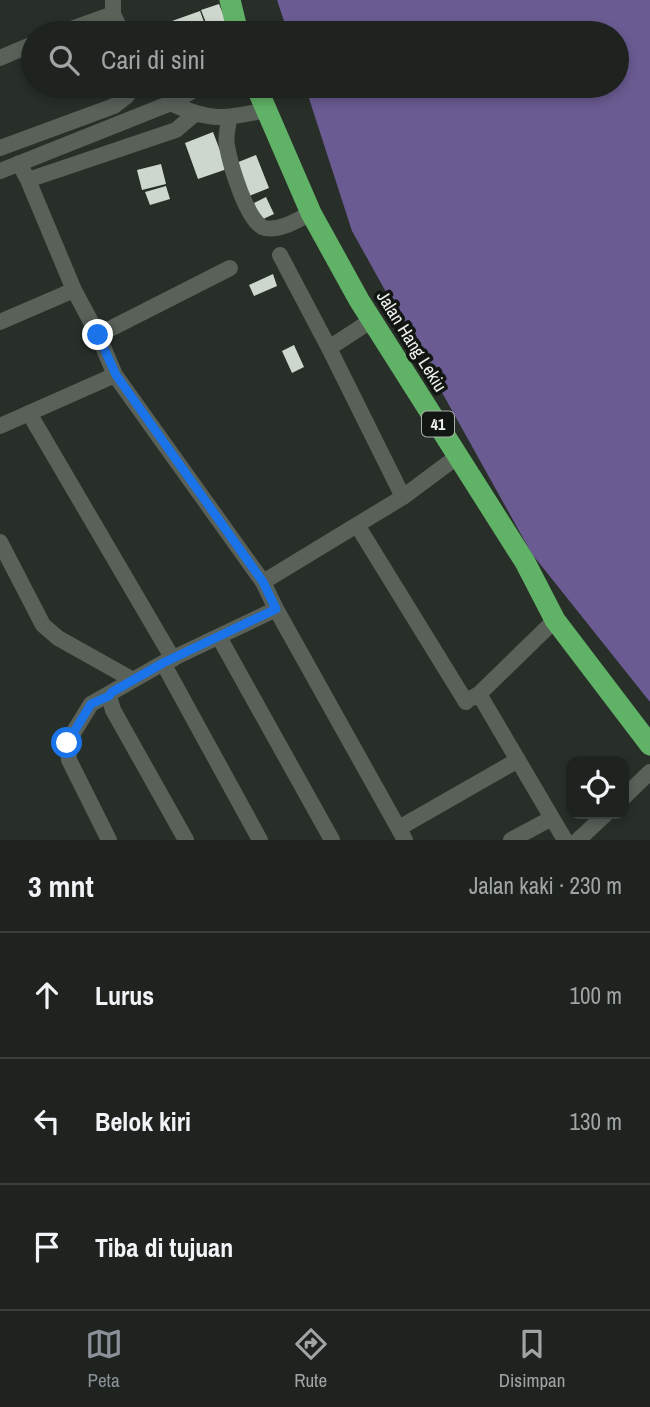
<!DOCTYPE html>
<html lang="id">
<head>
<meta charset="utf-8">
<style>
	body { margin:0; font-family:"Archivo Narrow",sans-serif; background:#2b2f2c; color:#f1f3f6 }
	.controls { position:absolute; right:21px; bottom:21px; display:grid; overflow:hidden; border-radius:14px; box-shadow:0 4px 10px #0003 }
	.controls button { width:63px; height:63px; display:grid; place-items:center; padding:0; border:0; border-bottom:2px solid #3c403d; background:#1e231f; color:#f1f3f6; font:35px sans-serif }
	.stop { position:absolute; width:21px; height:21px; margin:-16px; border:5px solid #1a73e8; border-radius:50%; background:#fff }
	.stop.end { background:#1a73e8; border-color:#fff; box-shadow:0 2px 7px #0008 }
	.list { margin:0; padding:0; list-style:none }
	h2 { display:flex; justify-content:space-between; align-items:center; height:91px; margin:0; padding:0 28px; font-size:30px }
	h2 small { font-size:23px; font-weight:400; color:#a1a4a4 }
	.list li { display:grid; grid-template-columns:46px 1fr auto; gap:21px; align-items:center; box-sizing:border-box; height:126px; padding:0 28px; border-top:2px solid #3c403d }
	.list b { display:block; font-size:26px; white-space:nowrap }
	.list em { font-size:23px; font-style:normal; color:#a1a4a4 }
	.icon { flex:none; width:38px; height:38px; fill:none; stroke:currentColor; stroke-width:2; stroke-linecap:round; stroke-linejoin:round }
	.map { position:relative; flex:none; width:650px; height:840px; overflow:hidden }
	.search { position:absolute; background:#1e231f; box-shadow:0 4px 10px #0003; left:21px; right:21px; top:21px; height:77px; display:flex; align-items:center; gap:18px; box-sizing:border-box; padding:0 24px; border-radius:38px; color:#a1a4a4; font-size:26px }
	.sheet { height:469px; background:#1e231f }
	nav { display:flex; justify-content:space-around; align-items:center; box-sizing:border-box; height:98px; border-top:2px solid #3c403d; background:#1e231f; font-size:19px; color:#a1a4a4 }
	nav a { display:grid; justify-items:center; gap:4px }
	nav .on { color:#8c9099 }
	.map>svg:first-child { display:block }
</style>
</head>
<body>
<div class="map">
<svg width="650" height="840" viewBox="0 0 650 840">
	<rect width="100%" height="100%" fill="#282f29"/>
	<path fill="#6a5b92" d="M277 0H650V702L532 554 352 231 305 86H617V33H288Z"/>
	<path fill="#ced7ce" d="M219 4 228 27 210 33 201 10Z
		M200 11 208 33H177L172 21Z
		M213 132 227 169 198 179 185 143Z
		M256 155 269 188 249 196 236 163Z
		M161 164 166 184 142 190 137 170Z
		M166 186 170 199 150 205 145 192Z
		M266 197 274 214 261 220 254 203Z
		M273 274 277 286 254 296 249 285Z
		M294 345 304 367 292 373 282 351Z"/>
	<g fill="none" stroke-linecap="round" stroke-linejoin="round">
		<path stroke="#596159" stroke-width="16" d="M113 0V14L122 33
			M60 33 113 14
			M0 58 33 44
			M171 103C209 122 227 119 266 110
			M229 119C228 128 225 137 227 146 230 163 247 224 265 228 281 231 298 220 311 213
			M0 148 114 106 127 96 130 86
			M19 163 28 180 74 290 98 335 115 375 263 582 276 609 405 840
			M0 171 171 103 201 86
			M28 180 176 130 196 113
			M280 255 329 348 403 497
			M0 322 74 290
			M98 335 230 268
			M329 348 372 320
			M29 413 173 659
			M0 426 115 375
			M357 525 466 702
			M0 542 43 625 58 638 133 680
			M263 582 403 497 458 456
			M219 637 332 840
			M163 663 260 840
			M479 694 565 840
			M109 696 113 710 186 840
			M472 698 479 694 555 620
			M624 797 650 772
			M399 828 518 760
			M109 840 69 760 67 743 91 704 163 663 276 609
			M511 840 552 818
			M578 840 606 814"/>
		<path stroke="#60b266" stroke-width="21" d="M230 0 238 33
			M256 86 311 213 359 300 525 562 555 620 650 745"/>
	</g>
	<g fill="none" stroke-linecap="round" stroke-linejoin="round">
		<path stroke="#1a73e8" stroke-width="9" d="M67 743 91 704 109 696 112 692 163 663 276 609 263 582 116 375 98 335"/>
	</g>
	<g text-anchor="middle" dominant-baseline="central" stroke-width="7" stroke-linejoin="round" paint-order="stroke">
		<rect fill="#131713" stroke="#acb1ac" stroke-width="2" x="422" y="411.5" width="32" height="25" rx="5"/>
		<g font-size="16" font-weight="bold" fill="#eef3ee">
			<text x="438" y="424">41</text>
		</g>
		<g font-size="18" fill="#eef3ee" stroke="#131713">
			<text transform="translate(412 341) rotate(58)">Jalan Hang Lekiu</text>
		</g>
	</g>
</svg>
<div class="controls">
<button><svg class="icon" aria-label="locate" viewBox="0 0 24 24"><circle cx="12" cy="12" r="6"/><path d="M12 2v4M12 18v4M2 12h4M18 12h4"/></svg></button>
</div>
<div class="stop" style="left:67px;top:743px"></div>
<div class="stop end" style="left:98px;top:335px"></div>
<div class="search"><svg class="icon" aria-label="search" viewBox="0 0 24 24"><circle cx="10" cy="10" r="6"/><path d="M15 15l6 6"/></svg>Cari di sini</div>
</div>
<section class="sheet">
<h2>3 mnt<small>Jalan kaki · 230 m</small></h2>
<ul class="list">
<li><svg class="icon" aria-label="ahead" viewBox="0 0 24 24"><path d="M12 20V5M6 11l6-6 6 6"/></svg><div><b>Lurus</b></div><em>100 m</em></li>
<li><svg class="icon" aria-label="left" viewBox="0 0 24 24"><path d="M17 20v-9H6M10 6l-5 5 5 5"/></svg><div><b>Belok kiri</b></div><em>130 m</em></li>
<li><svg class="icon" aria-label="arrive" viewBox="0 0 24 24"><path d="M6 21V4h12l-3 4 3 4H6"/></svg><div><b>Tiba di tujuan</b></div></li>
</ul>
</section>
<nav>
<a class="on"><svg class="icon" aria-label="map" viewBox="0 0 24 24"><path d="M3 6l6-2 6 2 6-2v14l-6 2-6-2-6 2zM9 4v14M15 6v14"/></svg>Peta</a>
<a><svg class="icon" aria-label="directions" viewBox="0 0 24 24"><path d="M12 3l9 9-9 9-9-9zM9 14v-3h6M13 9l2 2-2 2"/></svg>Rute</a>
<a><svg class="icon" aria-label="saved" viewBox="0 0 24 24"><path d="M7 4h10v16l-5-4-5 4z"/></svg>Disimpan</a>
</nav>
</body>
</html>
